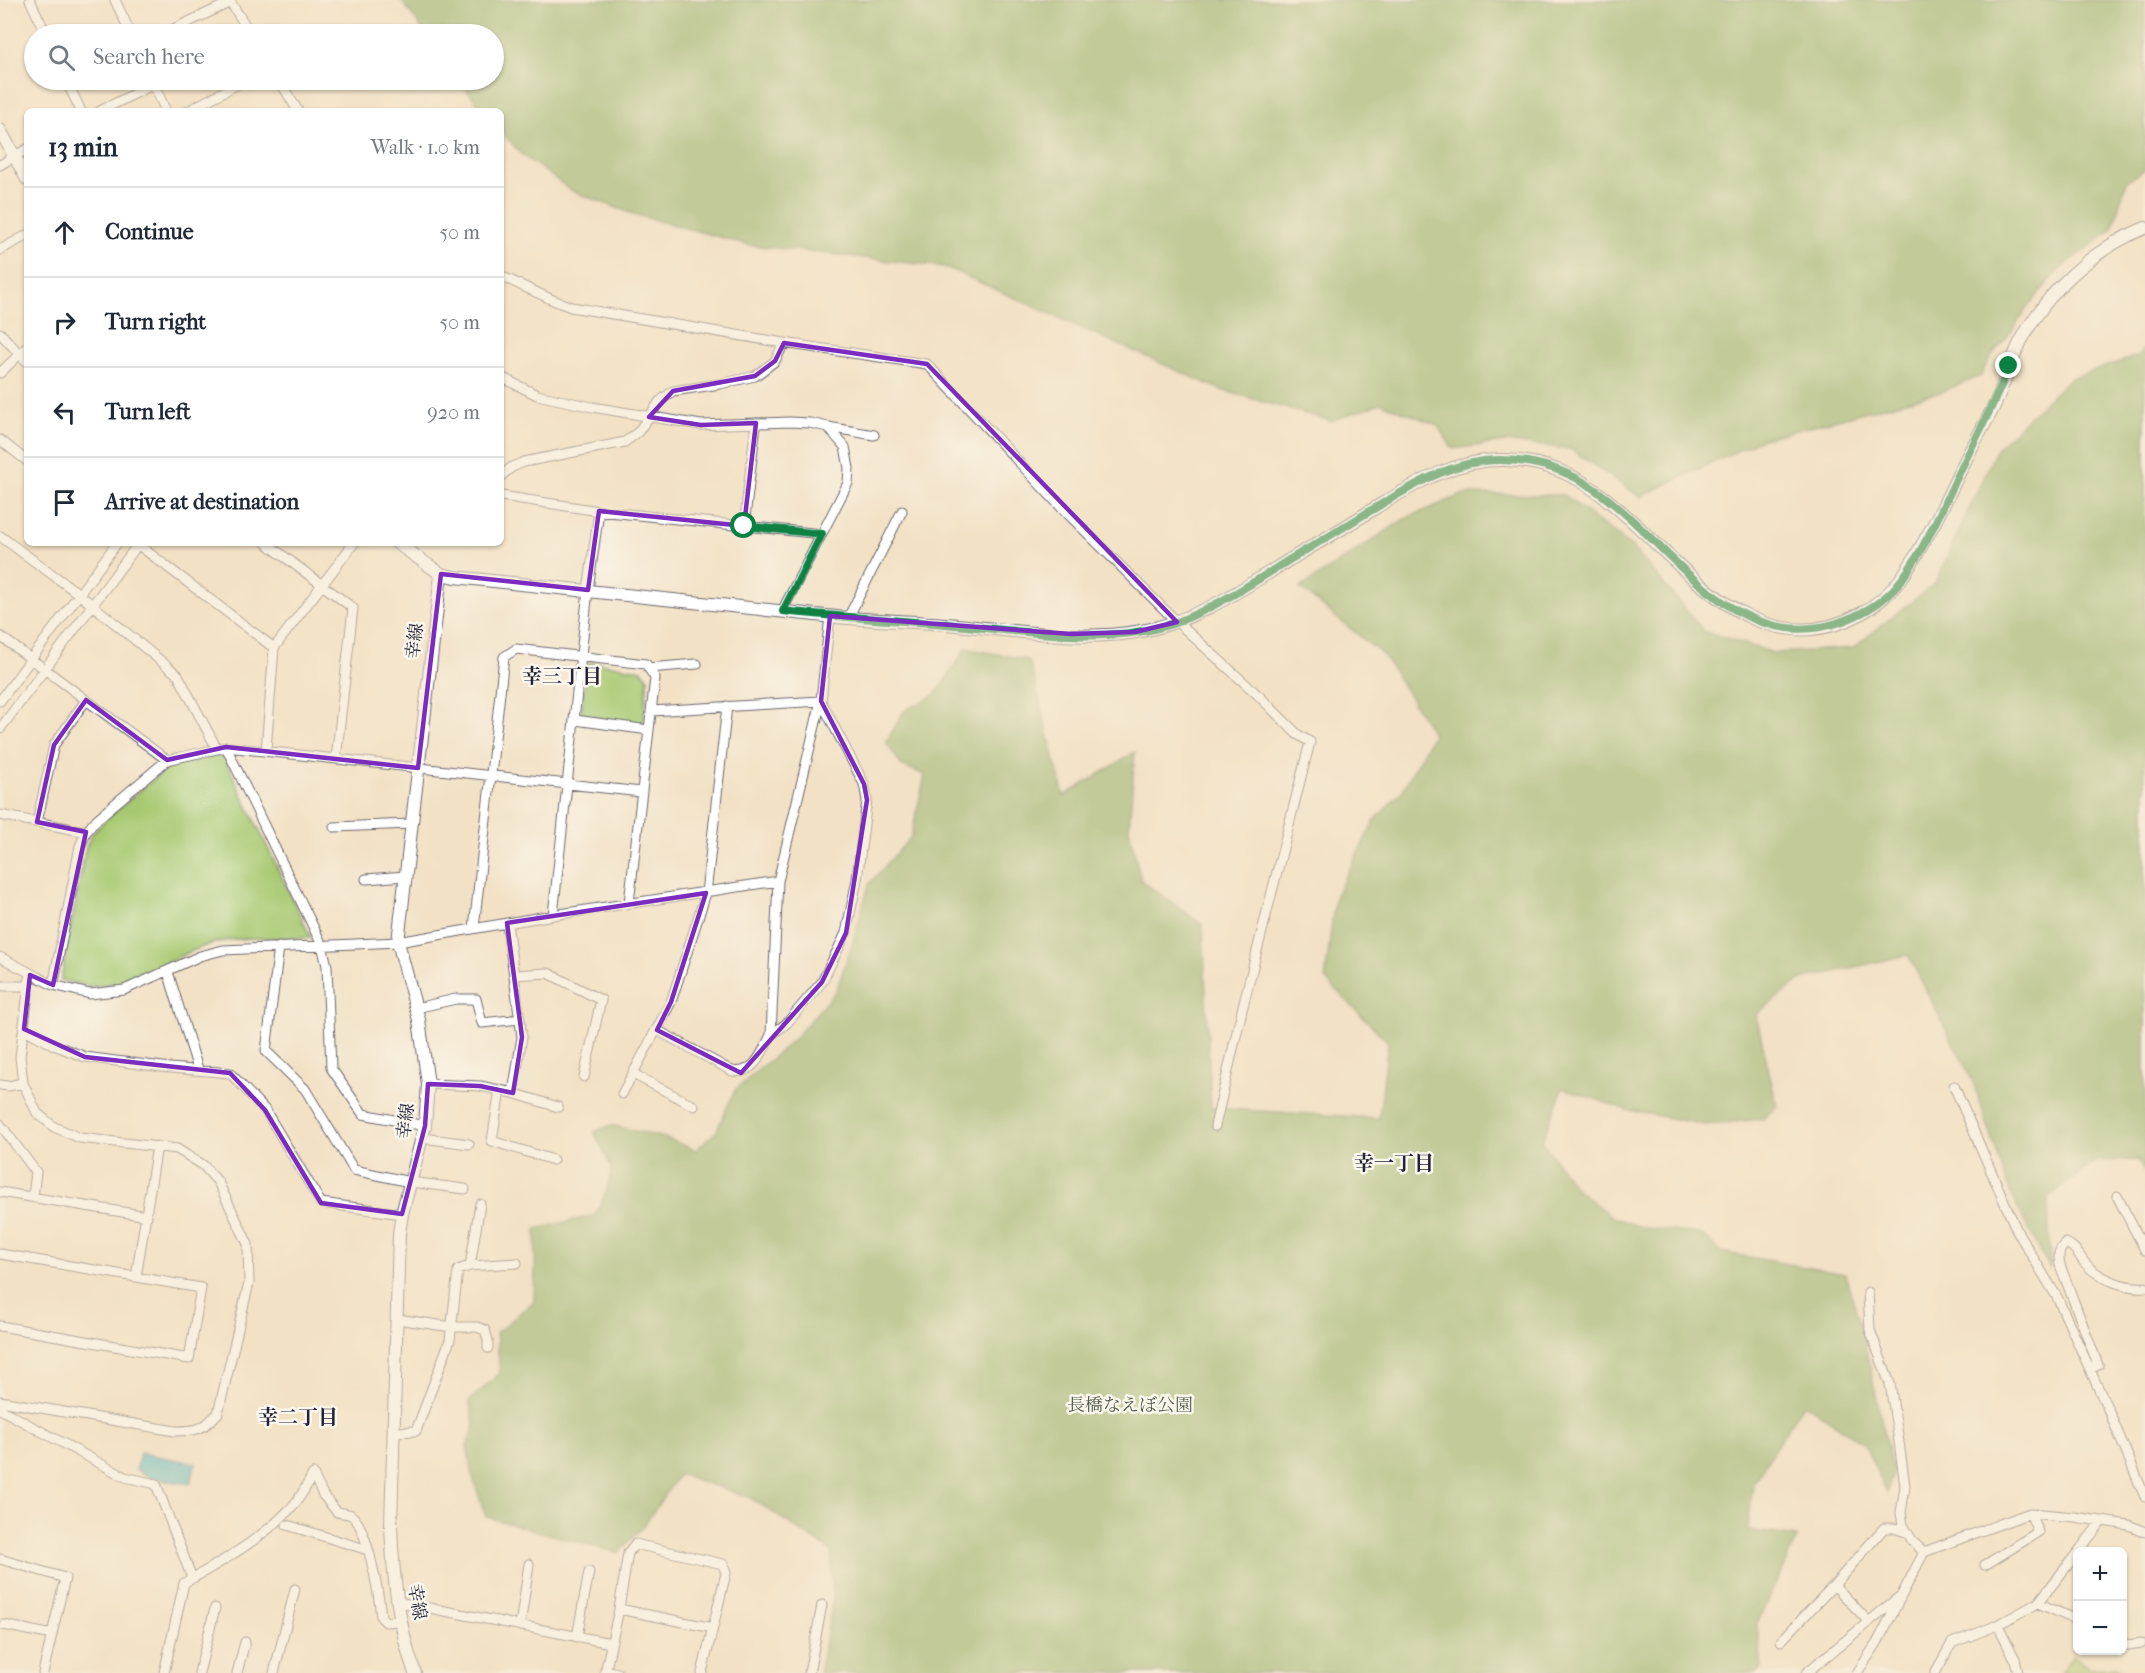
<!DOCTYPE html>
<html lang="en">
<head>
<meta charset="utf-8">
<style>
	body { margin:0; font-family:"IM FELL French Canon","Noto Serif JP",serif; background:#f6f6f7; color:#1f2937 }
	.controls { position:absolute; right:18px; bottom:18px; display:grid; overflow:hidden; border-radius:9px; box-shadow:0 2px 4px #0004 }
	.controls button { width:54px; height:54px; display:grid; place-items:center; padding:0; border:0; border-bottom:2px solid #e0e1e3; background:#fff; color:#1f2937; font:30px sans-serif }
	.stop { position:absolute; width:18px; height:18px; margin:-14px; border:4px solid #0b8043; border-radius:50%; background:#fff }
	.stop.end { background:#0b8043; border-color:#fff; box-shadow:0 2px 6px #0008 }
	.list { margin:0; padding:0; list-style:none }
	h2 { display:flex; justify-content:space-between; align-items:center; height:78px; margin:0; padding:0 24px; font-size:26px }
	h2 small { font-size:20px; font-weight:400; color:#747a83 }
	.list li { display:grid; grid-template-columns:39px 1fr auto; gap:18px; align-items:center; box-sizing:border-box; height:90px; padding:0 24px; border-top:2px solid #e0e1e3 }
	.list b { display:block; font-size:22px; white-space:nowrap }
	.list em { font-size:20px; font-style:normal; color:#747a83 }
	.icon { flex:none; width:33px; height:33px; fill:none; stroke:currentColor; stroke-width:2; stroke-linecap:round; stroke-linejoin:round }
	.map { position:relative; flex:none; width:2145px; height:1673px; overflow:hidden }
	.search { position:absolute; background:#fff; box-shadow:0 2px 4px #0004; left:24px; top:24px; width:480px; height:66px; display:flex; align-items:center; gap:15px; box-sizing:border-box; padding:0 21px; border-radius:33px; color:#747a83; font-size:22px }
	.panel { position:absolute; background:#fff; box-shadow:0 2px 4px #0004; left:24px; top:108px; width:480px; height:438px; border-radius:9px }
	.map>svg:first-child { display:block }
</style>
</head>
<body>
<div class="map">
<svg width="2145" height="1673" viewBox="0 0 2145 1673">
	<rect width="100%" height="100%" fill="#fbf7ec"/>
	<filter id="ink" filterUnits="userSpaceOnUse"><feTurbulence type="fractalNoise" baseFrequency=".0167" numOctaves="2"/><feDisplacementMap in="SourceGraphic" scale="12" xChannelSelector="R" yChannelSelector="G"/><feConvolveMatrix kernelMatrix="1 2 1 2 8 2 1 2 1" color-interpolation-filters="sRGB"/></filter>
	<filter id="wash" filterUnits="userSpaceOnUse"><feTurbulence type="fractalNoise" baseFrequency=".008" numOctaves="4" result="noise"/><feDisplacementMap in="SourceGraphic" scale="24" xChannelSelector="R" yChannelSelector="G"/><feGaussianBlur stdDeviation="1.35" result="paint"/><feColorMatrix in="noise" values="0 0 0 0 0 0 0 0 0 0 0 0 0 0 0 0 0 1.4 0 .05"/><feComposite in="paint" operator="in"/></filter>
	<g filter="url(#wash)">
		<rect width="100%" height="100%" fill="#f2e1c5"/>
		<path fill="#a8c971" stroke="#657656" stroke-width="1.5" d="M591 662 642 670 648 678 643 724 639 725 586 717 581 714 586 666Z
			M223 755 311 938C280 939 244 935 214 943 171 955 138 985 92 986 82 986 71 982 61 980L86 847 92 834 105 820 170 766Z
			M2073 1656 2090 1669 2116 1667 2125 1673H2060Z"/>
		<path fill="#86ad63" stroke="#54684f" stroke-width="1.5" d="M401 0H2145V169L2127 181 2112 229 2059 270 2029 305 2012 331 1990 358 1981 376 1944 391 1762 439 1640 497 1570 449 1506 442 1453 449 1437 425 1381 403 1331 421 1221 390 945 267 749 245 636 215 574 192 522 155 501 131V111H484L459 80H494V34H426Z
			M2145 347V1173L2138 1160 2096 1161 2048 1198 2050 1269 2011 1195 1973 1082 1908 955 1800 980 1756 1015 1777 1106 1763 1119 1706 1125 1627 1110 1563 1088 1542 1141 1575 1188 1612 1217 1645 1228 1700 1234 1721 1252 1845 1274 1862 1330 1893 1473 1887 1493 1864 1444 1804 1403 1753 1483 1748 1530 1797 1537 1757 1624 1762 1667 1756 1673H819L833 1599 831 1551 751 1498 679 1474 643 1527 618 1553 486 1517 472 1475 467 1445 475 1426 469 1401 500 1373 496 1333 534 1301 536 1229 595 1215 606 1193 612 1169 594 1132 611 1125 665 1138 696 1150 716 1132 735 1090 793 1040 836 991 853 941 869 884 911 837 925 775 901 765 886 742 904 711 936 694 966 648 1029 660 1064 796 1135 752 1129 829 1141 880 1203 925 1211 1108 1379 1118 1388 1042 1325 979 1335 897 1375 820 1402 791 1433 734 1384 656 1300 588 1406 518 1464 494 1564 495 1631 546 1704 631 1774 653 1853 648 1935 583 1997 448 2069 379 2137 356Z"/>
		<path fill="#46b4c0" stroke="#346b7e" stroke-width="1.5" d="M140 1453 196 1463 190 1484 152 1478 136 1470Z"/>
	</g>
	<g filter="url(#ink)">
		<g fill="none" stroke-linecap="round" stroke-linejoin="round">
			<defs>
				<path id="street" d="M30 0 46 34
					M115 0 131 34
					M229 0 251 34
					M163 34 231 2
					M66 80 81 111
					M279 80 298 111
					M152 81 166 111
					M100 111 154 84
					M188 111 245 80
					M0 165 27 149
					M0 250 27 235
					M501 276 553 300 571 307 784 343 927 364 1060 506 1177 622 1259 696 1297 734 1310 742 1243 1006 1215 1126
					M0 333 27 362
					M0 373 27 347
					M501 377 537 395 592 407 701 425 789 422 810 423 828 427 845 447 849 468 848 483 782 611
					M828 427 874 435
					M0 440 27 461
					M501 476 512 467 524 462 625 442 638 432 660 401 673 391 720 384 755 376 775 361 784 343
					M501 496 599 511 822 534
					M744 526 756 423
					M0 536 79 594 178 675 217 749
					M136 543 274 648
					M266 543 353 608 336 759
					M848 618 902 511
					M0 636 167 760
					M648 668 697 664
					M0 701 117 543
					M651 711 821 701 864 784 867 800 857 880 846 933 822 982 787 1023 771 1035
					M575 720 649 730
					M0 729 139 543
					M226 747 322 945 327 966 331 1068 363 1114 425 1126
					M266 750 274 648 354 543
					M0 815 86 832
					M37 822 54 745 86 700
					M334 827 412 824
					M366 879 406 876
					M553 915 588 590 599 511
					M474 928 504 657 516 649 646 664 655 678 629 903
					M279 947 266 1051 305 1089 354 1170 410 1182 465 1189
					M0 957 53 985 90 994 124 990 200 956 223 950 398 942 553 915 778 881
					M168 972 198 1069
					M514 975 548 973 601 1000 584 1077
					M53 985 80 846 86 832 97 819 167 760 226 747 641 792
					M0 986H29
					M416 1008 456 999H476L482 1023 520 1019
					M24 1029 54 1045 85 1057 170 1068 230 1073 265 1110 321 1203 402 1214
					M657 1030 732 1071C754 1076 763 1051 771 1035L778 881 821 701 830 616
					M633 1074 694 1106
					M428 1084 480 1086 513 1093 522 1037 507 923
					M0 1085 8 1086 23 1083
					M1954 1086 2017 1231 2057 1297 2111 1416 2145 1497
					M500 1090 492 1141 553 1160
					M513 1093 558 1107
					M622 1094 671 1002 706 893 727 706
					M0 1124 36 1172 33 1197
					M423 1138 469 1144
					M0 1192 147 1216
					M2117 1196 2145 1250
					M0 1254 201 1288 189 1359 0 1326
					M470 1266 480 1204
					M136 1277 157 1146
					M1868 1292 1870 1330 1890 1384 1898 1435 1905 1486 1901 1513 1903 1525 1913 1542 1924 1552
					M397 1319 452 1327H477L485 1330 488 1340V1348
					M2090 1369 2098 1365 2060 1265C2058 1255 2058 1250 2066 1243 2076 1247 2078 1255 2085 1263 2098 1278 2125 1289 2145 1287
					M0 1401 175 1431C197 1431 203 1430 218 1413L249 1283 248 1244 218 1182 203 1165 177 1149 80 1138 54 1127 37 1113 23 1083 20 1057 30 975
					M0 1409 125 1477 156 1484 192 1578
					M394 1432 416 1431 450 1340 458 1270 470 1266 517 1263
					M313 1474 323 1495 337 1512C342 1513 347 1513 351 1515 368 1526 379 1596 381 1617L386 1622 401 1621
					M287 1525 368 1550
					M2078 1552 2102 1521
					M0 1559 65 1578 43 1673
					M1985 1565 2038 1532 2030 1513
					M1834 1585 1884 1528H1894L1906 1532
					M398 1602 611 1643
					M2038 1603 2078 1621
					M619 1609 713 1628
					M4 1625 52 1635
					M1998 1625 2015 1659 2018 1673
					M520 1626 529 1564
					M577 1637 589 1572
					M1781 1641 1834 1585 1868 1621
					M2122 1642 2128 1645 2141 1643
					M605 1670 618 1673
					M164 1673 184 1583C215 1566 263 1537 287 1512 298 1502 306 1487 313 1474
					M199 1673 215 1608
					M237 1673 245 1642
					M274 1673 295 1589
					M605 1673 619 1609 628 1553 635 1544 723 1564 726 1573 702 1673
					M809 1673 822 1605
					M1806 1673 1899 1597
					M1857 1673 1877 1643 1924 1552 2030 1513 2074 1517 2129 1525 2145 1532
					M1935 1673 1952 1643 1998 1625 2038 1603 2078 1552"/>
				<path id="secondary" d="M0 130 27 179
					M397 543 441 574 455 577C578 590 701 604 825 616 865 620 905 621 945 624 1007 629 1074 642 1136 632 1193 623 1241 590 1289 560 1318 543 1347 526 1375 508 1415 484 1456 458 1505 460 1535 461 1565 470 1590 487 1671 541 1745 675 1860 614 1897 594 1910 566 1930 531 1943 508 1954 483 1966 459 1975 441 1985 424 1994 406 2004 385 2010 362 2021 341 2047 291 2093 249 2145 228
					M415 1673C398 1627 393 1575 391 1526L399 1233 402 1214 425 1126 428 1084 419 1020 398 942 441 574"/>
			</defs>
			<use href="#street" stroke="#6b656b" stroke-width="11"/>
			<use href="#secondary" stroke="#6b656b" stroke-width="14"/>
			<use href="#street" stroke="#fff" stroke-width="9"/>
			<use href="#secondary" stroke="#fff" stroke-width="12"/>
		</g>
	</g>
	<g fill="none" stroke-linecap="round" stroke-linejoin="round" filter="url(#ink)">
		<path stroke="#0b8043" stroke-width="8" d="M744 526 822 534 783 611C837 617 891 620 945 624 1015 630 1113 648 1180 621 1218 606 1254 582 1289 560 1314 545 1340 530 1365 514 1407 489 1450 460 1500 460 1530 460 1560 468 1585 483 1666 532 1726 657 1837 623 1858 616 1879 605 1894 589 1921 559 1944 504 1962 467 1978 433 1996 401 2009 366"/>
	</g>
	<path d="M0 0H2145V1673H0ZM784 343 927 364 1177 622 1135 632 1071 634 830 616 821 701 864 784 867 800 846 933 822 982 741 1073 657 1030 671 1002 706 893 507 923 522 1037 513 1093 480 1086 428 1084 425 1126 402 1214 321 1203 265 1110 230 1073 85 1057 24 1029 30 975 53 985 86 832 37 822 54 745 86 700 167 760 226 747 418 768 441 574 588 590 599 511 744 526 756 423 701 425 649 417 673 391 755 376 775 361Z" fill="#f2e1c5" fill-opacity=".55" fill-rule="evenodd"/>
	<path fill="none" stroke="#7b2cbf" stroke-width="4.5" stroke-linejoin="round" d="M784 343 927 364 1177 622 1135 632 1071 634 830 616 821 701 864 784 867 800 846 933 822 982 741 1073 657 1030 671 1002 706 893 507 923 522 1037 513 1093 480 1086 428 1084 425 1126 402 1214 321 1203 265 1110 230 1073 85 1057 24 1029 30 975 53 985 86 832 37 822 54 745 86 700 167 760 226 747 418 768 441 574 588 590 599 511 744 526 756 423 701 425 649 417 673 391 755 376 775 361Z"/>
	<g text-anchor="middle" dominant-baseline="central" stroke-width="5" stroke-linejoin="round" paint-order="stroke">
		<g font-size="18" fill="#22223b" stroke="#fbf7ec">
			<text transform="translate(415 641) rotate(-83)">幸線</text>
			<text transform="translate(406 1121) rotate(-83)">幸線</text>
			<text transform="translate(417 1602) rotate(80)">幸線</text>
		</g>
		<g font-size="18" fill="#515c4e" stroke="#fbf7ec">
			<text x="1130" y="1405">長橋なえぼ公園</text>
		</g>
		<g font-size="20" font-weight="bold" fill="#22223b" stroke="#fbf7ec">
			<text x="562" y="676">幸三丁目</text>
			<text x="1394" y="1163">幸一丁目</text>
			<text x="298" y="1417">幸二丁目</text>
		</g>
	</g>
</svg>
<div class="controls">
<button>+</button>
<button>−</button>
</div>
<div class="stop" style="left:744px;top:526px"></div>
<div class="stop end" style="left:2009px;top:366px"></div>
<div class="search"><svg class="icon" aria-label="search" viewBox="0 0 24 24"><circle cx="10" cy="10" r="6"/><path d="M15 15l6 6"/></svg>Search here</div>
<section class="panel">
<h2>13 min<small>Walk · 1.0 km</small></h2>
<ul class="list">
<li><svg class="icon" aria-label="ahead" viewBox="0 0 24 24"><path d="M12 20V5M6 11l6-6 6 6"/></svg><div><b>Continue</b></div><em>50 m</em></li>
<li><svg class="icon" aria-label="right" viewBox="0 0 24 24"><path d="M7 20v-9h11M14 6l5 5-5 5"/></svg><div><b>Turn right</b></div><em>50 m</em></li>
<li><svg class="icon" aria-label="left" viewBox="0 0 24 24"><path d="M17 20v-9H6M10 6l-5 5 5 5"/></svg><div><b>Turn left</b></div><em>920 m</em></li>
<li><svg class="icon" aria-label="arrive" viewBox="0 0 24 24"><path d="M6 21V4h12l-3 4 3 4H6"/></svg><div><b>Arrive at destination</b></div></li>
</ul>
</section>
</div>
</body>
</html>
